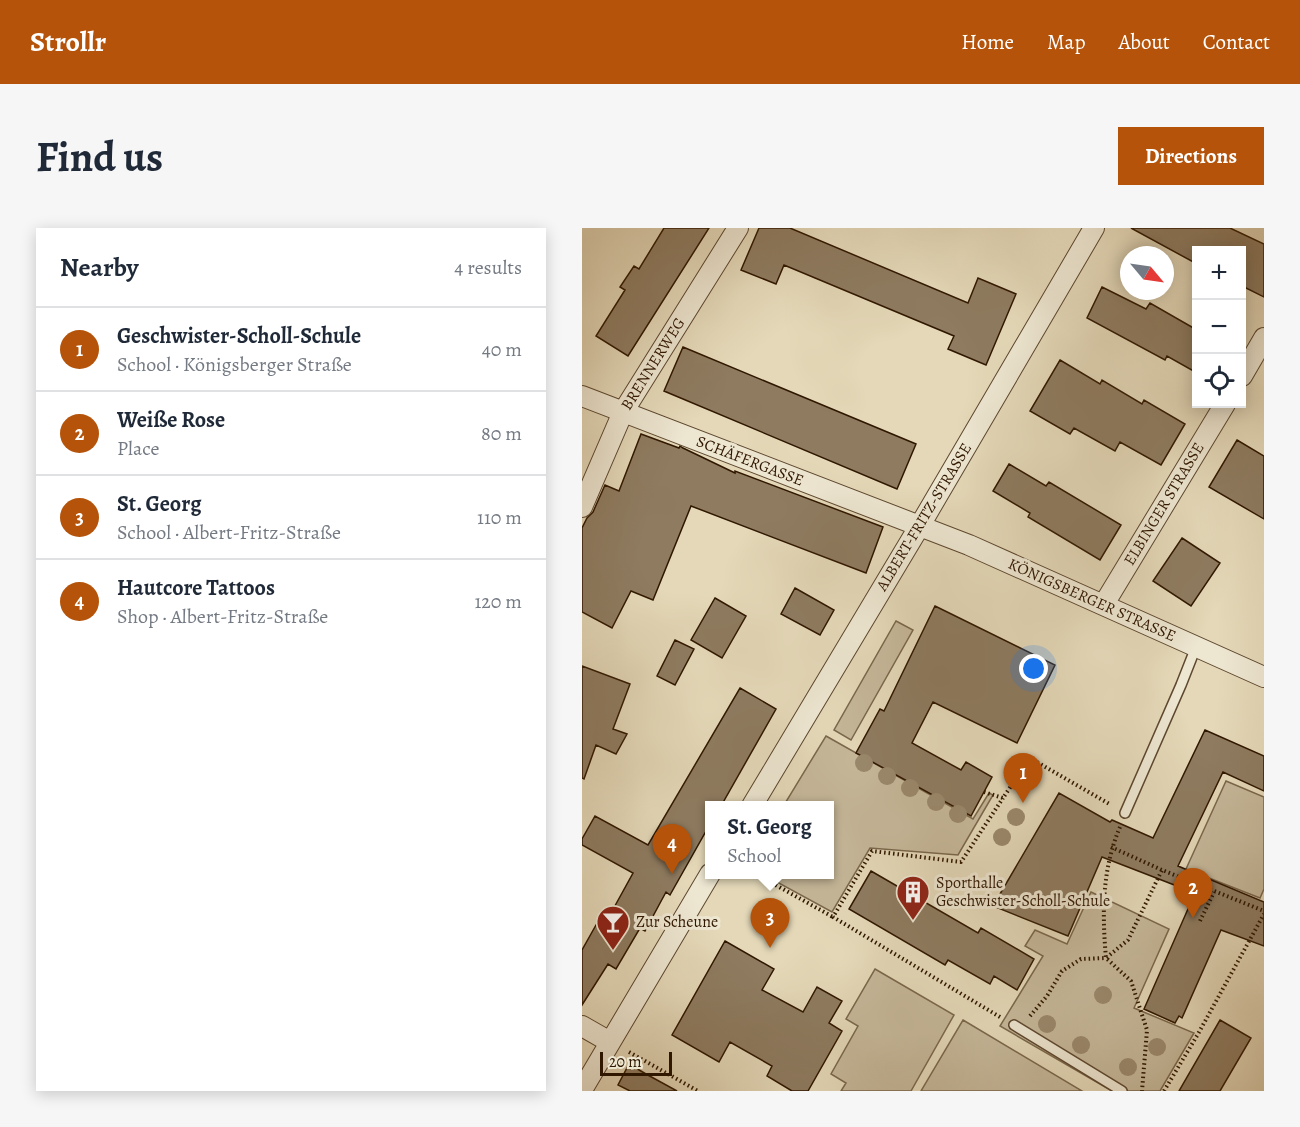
<!DOCTYPE html>
<html lang="en">
<head>
<meta charset="utf-8">
<style>
	body { margin:0; font-family:Alegreya,serif; background:#f6f6f7; color:#1f2937 }
	.controls { position:absolute; right:18px; top:18px; display:grid; overflow:hidden; border-radius:0px; box-shadow:0 3px 15px #0003 }
	.controls button { width:54px; height:54px; display:grid; place-items:center; padding:0; border:0; border-bottom:2px solid #e0e1e3; background:#fff; color:#1f2937; font:30px sans-serif }
	.compass { position:absolute; left:538px; top:18px; width:54px; height:54px; border-radius:50%; background:#fff; box-shadow:0 3px 15px #0003; rotate:119deg }
	.scale { position:absolute; left:18px; bottom:15px; width:72px; box-sizing:border-box; padding-left:6px; border:3px solid #301700; border-top:0; font-size:16px; line-height:21px; white-space:nowrap; color:#301700; -webkit-text-stroke:4px #ede6d1; paint-order:stroke }
	.you { position:absolute; left:452px; top:441px; width:21px; height:21px; margin:-15px; border:4px solid #fff; border-radius:50%; background:#1a73e8; box-shadow:0 0 0 9px #1a73e833 }
	.badge { display:grid; place-items:center; width:39px; height:39px; border-radius:50%; background:#b45309; color:#fff; font-size:20px; font-weight:700 }
	.pin { position:absolute; translate:-50% -50px; filter:drop-shadow(0 2px 3px #0008) }
	.pin::after { content:''; position:absolute; top:32px; width:21px; height:18px; background:inherit; clip-path:polygon(0 0,100% 0,50% 100%) }
	.popup { position:absolute; left:123px; top:573px; width:129px; height:78px; box-sizing:border-box; display:grid; place-content:center; border-radius:0px; background:#fff; filter:drop-shadow(0 2px 4px #0005); font-size:20px; white-space:nowrap; color:#747a83 }
	.popup b { font-size:22px; color:#1f2937 }
	.popup::after { content:''; position:absolute; left:50%; top:100%; margin-left:-12px; border:12px solid transparent; border-top-color:#fff }
	.list { margin:0; padding:0; list-style:none }
	h2 { display:flex; justify-content:space-between; align-items:center; height:78px; margin:0; padding:0 24px; font-size:26px }
	h2 small { font-size:20px; font-weight:400; color:#747a83 }
	.list li { display:grid; grid-template-columns:39px 1fr auto; gap:18px; align-items:center; box-sizing:border-box; height:84px; padding:0 24px; border-top:2px solid #e0e1e3 }
	.list b { display:block; font-size:22px; white-space:nowrap }
	.list p { margin:0; font-size:20px; white-space:nowrap; color:#747a83 }
	.list em { font-size:20px; font-style:normal; color:#747a83 }
	.icon { flex:none; width:33px; height:33px; fill:none; stroke:currentColor; stroke-width:2; stroke-linecap:round; stroke-linejoin:round }
	.map { position:relative; flex:none; width:682px; height:863px; overflow:hidden; border-radius:0px }
	header { display:flex; align-items:center; gap:36px; box-sizing:border-box; height:84px; padding:0 30px; background:#b45309; color:#fff }
	header strong { font-size:28px }
	nav { display:flex; gap:33px; margin-inline-start:auto; font-size:21px }
	.intro { display:flex; align-items:center; justify-content:space-between; box-sizing:border-box; height:144px; padding:0 36px }
	h1 { margin:0; font-size:42px }
	.button { padding:15px 27px; border-radius:0px; background:#b45309; color:#fff; font-size:21px; font-weight:700 }
	main { display:flex; gap:36px; padding:0 36px }
	aside { flex:1; background:#fff; border-radius:0px; box-shadow:0 3px 15px #0003 }
	.map>svg:first-child { display:block }
</style>
</head>
<body>
<header>
<strong>Strollr</strong>
<nav><a>Home</a><a>Map</a><a>About</a><a>Contact</a></nav>
</header>
<div class="intro"><h1>Find us</h1><a class="button">Directions</a></div>
<main>
<aside>
<h2>Nearby<small>4 results</small></h2>
<ul class="list">
<li><span class="badge">1</span><div><b>Geschwister-Scholl-Schule</b><p>School · Königsberger Straße</p></div><em>40 m</em></li>
<li><span class="badge">2</span><div><b>Weiße Rose</b><p>Place</p></div><em>80 m</em></li>
<li><span class="badge">3</span><div><b>St. Georg</b><p>School · Albert-Fritz-Straße</p></div><em>110 m</em></li>
<li><span class="badge">4</span><div><b>Hautcore Tattoos</b><p>Shop · Albert-Fritz-Straße</p></div><em>120 m</em></li>
</ul>
</aside>
<div class="map">
<svg width="682" height="863" viewBox="0 0 682 863">
	<rect width="100%" height="100%" fill="#e4d8b8"/>
	<filter id="stains"><feTurbulence type="fractalNoise" baseFrequency=".00333" numOctaves="4"/><feColorMatrix values="0 0 0 0 .2 0 0 0 0 .09 0 0 0 0 .02 0 0 0 .5 -.17"/></filter>
	<radialGradient id="worn" r=".72"><stop offset=".6" stop-color="#630" stop-opacity="0"/><stop offset="1" stop-color="#630" stop-opacity=".3"/></radialGradient>
	<path fill="#c5b799" stroke="#7a674c" stroke-width="1.5" d="M314 393 331 402 269 512 252 502Z
		M244 508 391 591 407 565 411 567 376 627 288 620 250 684 182 647 248 646V578L202 577Z
		M644 553 682 569V661L678 670 604 641Z
		M509 664 587 701 552 780 612 805 578 863H530L418 798 461 728 443 718 453 702 485 716Z
		M293 741 372 787 329 863H259L264 855 249 846 276 798 264 791Z
		M381 792 500 863H339Z"/>
	<path fill="#8e7b60" stroke="#301700" stroke-width="1.5" d="M82 0H127L46 128 14 108 43 62 38 59 52 38 57 41Z
		M177 0H208L386 75 396 50 434 66 404 137 366 121 372 108 202 37 194 56 159 42Z
		M549 0H648L682 16V69L660 58V22H615V36Z
		M520 59 564 81 568 75 615 102V145L585 128 583 132 505 90Z
		M101 119 334 216 315 261 82 163Z
		M478 132 518 156 520 152 560 176 562 172 603 196 579 237 538 214 533 223 492 200 488 206 448 183Z
		M59 206 97 220 98 218 101 220 153 245V243L301 299 284 345 109 278 71 372 49 363 30 400 0 384V300L5 290 11 284 23 257 37 263Z
		M655 212 682 228V291L627 259Z
		M427 236 464 258 467 254 539 297 518 332 446 289 448 285 411 263Z
		M600 310 638 335 609 378 571 353Z
		M213 360 252 382 238 407 199 386Z
		M133 370 164 388 140 430 109 412Z
		M353 378 473 437 435 515 351 474 330 515 379 542 384 534 410 549 389 588 274 525 298 481 302 483Z
		M93 412 112 421 93 457 75 448Z
		M0 438 48 456 31 501 45 506 34 526 14 517 2 551 0 550Z
		M158 460 194 481 139 578H128V596L88 667 84 664 63 703 58 700 34 741 26 736 0 777V722L23 681 29 685 51 645 0 617V611L13 588 66 617Z
		M623 502 682 528V563L641 544 596 638 682 674V718L639 702 600 790 597 788 593 795 562 781 613 665 520 629 486 708 411 678 477 565 528 594 530 592 571 610Z
		M289 643 396 705 399 700 452 731 435 762 412 748 408 756 366 732 363 737 267 681Z
		M143 713 192 741 180 762 221 784 235 759 260 773 247 795 260 803 226 863H210L185 848 190 838 148 814 137 834 90 807Z
		M638 792 669 810 638 863H597Z
		M47 836 64 846 95 863H48L36 857Z"/>
	<g fill="none" stroke-linecap="round" stroke-linejoin="round">
		<defs>
			<path id="lane" d="M543 585 599 457 614 419
				M432 797 540 863"/>
			<path id="street" d="M660 148 682 110
				M0 168 387 317 682 449
				M0 279 41 184 156 0
				M522 376 643 176
				M170 578 337 299 512 0
				M0 798 28 814
				M0 862 128 646"/>
		</defs>
		<use href="#lane" stroke="#5d472e" stroke-width="12"/>
		<use href="#street" stroke="#5d472e" stroke-width="22"/>
		<path stroke="#301700" stroke-width="4" stroke-dasharray="1.5 3" stroke-linecap="butt" d="M402 564 421 570 448 530 529 577
			M538 599C520 641 520 685 524 730L549 753 565 802 560 863
			M529 619 580 642 682 683
			M174 646 251 689
			M618 693 632 664
			M448 788 465 768 480 743 499 731 524 730 546 712 580 642
			M418 789 251 689 290 623 379 634 421 570
			M47 824 116 863
			M582 863 616 806 682 686"/>
		<use href="#lane" stroke="#ede6d1" stroke-width="9"/>
		<use href="#street" stroke="#ede6d1" stroke-width="20"/>
	</g>
	<g fill="#9a886c">
		<circle cx="282" cy="535" r="9"/>
		<circle cx="305" cy="548" r="9"/>
		<circle cx="328" cy="560" r="9"/>
		<circle cx="354" cy="574" r="9"/>
		<circle cx="376" cy="586" r="9"/>
		<circle cx="434" cy="589" r="9"/>
		<circle cx="420" cy="609" r="9"/>
		<circle cx="521" cy="767" r="9"/>
		<circle cx="465" cy="796" r="9"/>
		<circle cx="499" cy="817" r="9"/>
		<circle cx="575" cy="819" r="9"/>
		<circle cx="546" cy="839" r="9"/>
	</g>
	<defs>
		<symbol id="building-pin" viewBox="-11 -11 22 30"><path d="M0 17L-7.5 6A9.5 9.5 0 1 1 7.5 6Z" fill="#8f2418" stroke="#ede6d1"/><path d="M-4-6H4V6H1V3H-1V6H-4ZM-2.5-4.3h1.7v1.8h-1.7ZM.8-4.3h1.7v1.8H.8ZM-2.5-1h1.7V.8h-1.7ZM.8-1h1.7V.8H.8Z" fill="#fff"/></symbol>
		<symbol id="bar-pin" viewBox="-11 -11 22 30"><path d="M0 17L-7.5 6A9.5 9.5 0 1 1 7.5 6Z" fill="#8f2418" stroke="#ede6d1"/><path d="M-6-5H6L.8 .8V4.5H3.5V6h-7V4.5H-.8V.8Z" fill="#fff"/></symbol>
	</defs>
	<g fill-rule="evenodd">
		<use href="#building-pin" x="312" y="645" width="38" height="52"/>
		<use href="#bar-pin" x="12" y="675" width="38" height="52"/>
	</g>
	<g text-anchor="middle" dominant-baseline="central" stroke-width="6" stroke-linejoin="round" paint-order="stroke">
		<g font-size="16" fill="#301700" stroke="#ede6d1">
			<text transform="translate(71 136) rotate(-58)">BRENNERWEG</text>
			<text transform="translate(168 233) rotate(21)">SCHÄFERGASSE</text>
			<text transform="translate(582 276) rotate(-59)">ELBINGER STRASSE</text>
			<text transform="translate(342 289) rotate(-59)">ALBERT-FRITZ-STRASSE</text>
			<text transform="translate(510 372) rotate(24)">KÖNIGSBERGER STRASSE</text>
		</g>
		<g font-size="16" fill="#301700" stroke="#ede6d1" text-anchor="start">
			<text x="354" y="655">Sporthalle<tspan x="354" dy="18">Geschwister-Scholl-Schule</tspan></text>
			<text x="54" y="694">Zur Scheune</text>
		</g>
	</g>
	<rect width="100%" height="100%" filter="url(#stains)"/>
	<rect width="100%" height="100%" fill="url(#worn)"/>
</svg>
<div class="controls">
<button>+</button>
<button>−</button>
<button><svg class="icon" aria-label="locate" viewBox="0 0 24 24"><circle cx="12" cy="12" r="6"/><path d="M12 2v4M12 18v4M2 12h4M18 12h4"/></svg></button>
</div>
<svg class="compass" viewBox="-18 -18 36 36"><path d="M0-13l5 13h-10z" fill="#e53935"/><path d="M0 13l5-13h-10z" fill="#747a83"/></svg>
<div class="scale">20 m</div>
<div class="you"></div>
<div class="pin badge" style="left:441px;top:575px">1</div>
<div class="pin badge" style="left:611px;top:690px">2</div>
<div class="pin badge" style="left:188px;top:720px">3</div>
<div class="popup"><b>St. Georg</b>School</div>
<div class="pin badge" style="left:90px;top:646px">4</div>
</div>
</main>
</body>
</html>
